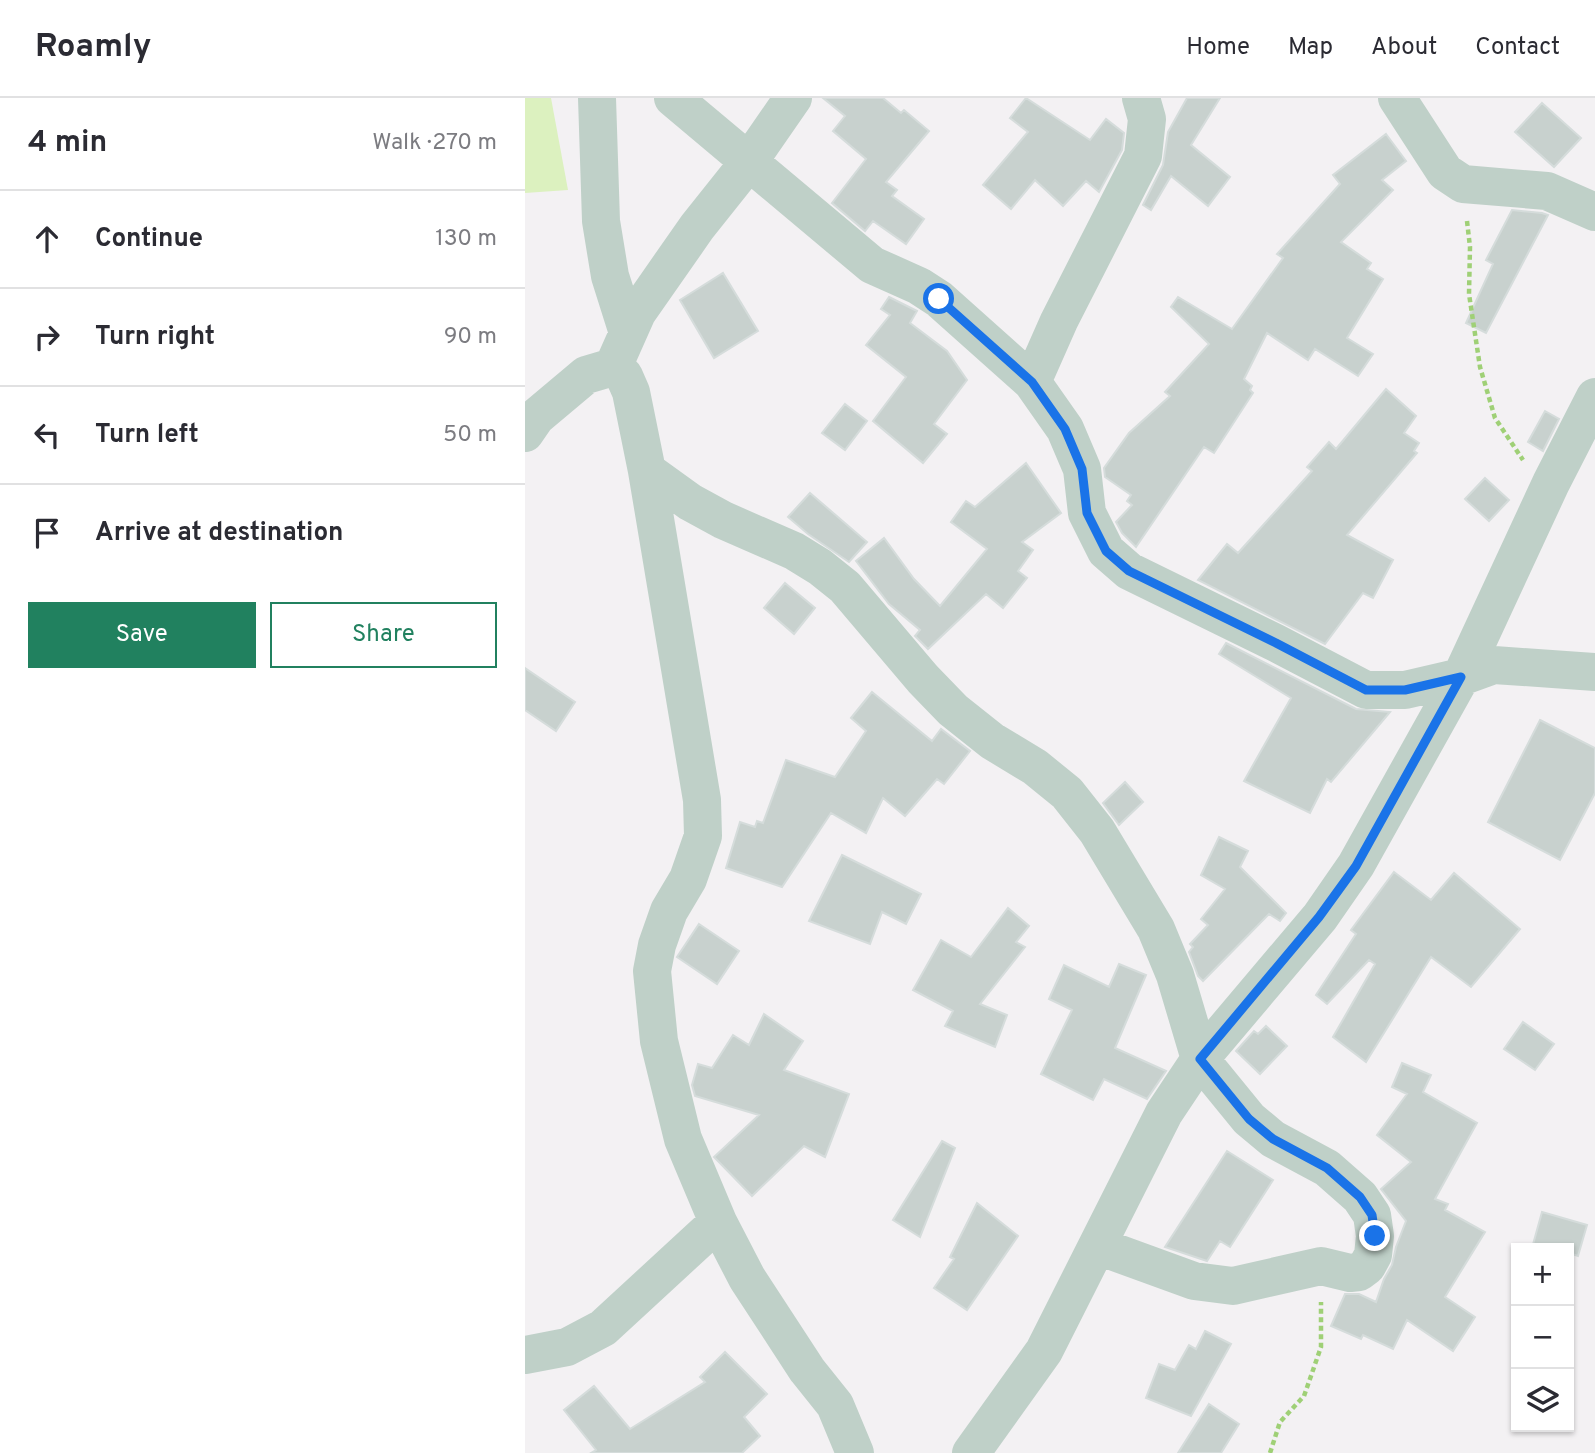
<!DOCTYPE html>
<html lang="en">
<head>
<meta charset="utf-8">
<style>
	body { margin:0; font-family:Overpass,sans-serif; background:#f2f2f3; color:#2b2b33 }
	.controls { position:absolute; right:21px; bottom:21px; display:grid; overflow:hidden; border-radius:0px; box-shadow:0 2px 5px #0004 }
	.controls button { width:63px; height:63px; display:grid; place-items:center; padding:0; border:0; border-bottom:2px solid #e1e1e2; background:#fff; color:#2b2b33; font:35px sans-serif }
	.stop { position:absolute; width:21px; height:21px; margin:-16px; border:5px solid #1a73e8; border-radius:50%; background:#fff }
	.stop.end { background:#1a73e8; border-color:#fff; box-shadow:0 2px 7px #0008 }
	.list { margin:0; padding:0; list-style:none }
	h2 { display:flex; justify-content:space-between; align-items:center; height:91px; margin:0; padding:0 28px; font-size:30px }
	h2 small { font-size:23px; font-weight:400; color:#7c7c81 }
	.list li { display:grid; grid-template-columns:46px 1fr auto; gap:21px; align-items:center; box-sizing:border-box; height:98px; padding:0 28px; border-top:2px solid #e1e1e2 }
	.list b { display:block; font-size:26px; white-space:nowrap }
	.list em { font-size:23px; font-style:normal; color:#7c7c81 }
	.actions { display:flex; gap:14px; padding:21px 28px }
	.actions a { flex:1; padding:16px 0; border:2px solid #21815f; border-radius:0px; text-align:center; font-size:24px; color:#21815f }
	.actions .main { background:#21815f; color:#fff }
	.icon { flex:none; width:38px; height:38px; fill:none; stroke:currentColor; stroke-width:2; stroke-linecap:round; stroke-linejoin:round }
	.map { position:relative; flex:none; width:1070px; height:1355px; overflow:hidden }
	header { display:flex; align-items:center; gap:42px; box-sizing:border-box; height:98px; padding:0 35px; background:#fff; border-bottom:2px solid #e1e1e2 }
	header strong { font-size:33px }
	nav { display:flex; gap:38px; margin-inline-start:auto; font-size:24px }
	main { display:flex }
	aside { flex:1; background:#fff }
	.map>svg:first-child { display:block }
</style>
</head>
<body>
<header>
<strong>Roamly</strong>
<nav><a>Home</a><a>Map</a><a>About</a><a>Contact</a></nav>
</header>
<main>
<aside>
<h2>4 min<small>Walk · 270 m</small></h2>
<ul class="list">
<li><svg class="icon" aria-label="ahead" viewBox="0 0 24 24"><path d="M12 20V5M6 11l6-6 6 6"/></svg><div><b>Continue</b></div><em>130 m</em></li>
<li><svg class="icon" aria-label="right" viewBox="0 0 24 24"><path d="M7 20v-9h11M14 6l5 5-5 5"/></svg><div><b>Turn right</b></div><em>90 m</em></li>
<li><svg class="icon" aria-label="left" viewBox="0 0 24 24"><path d="M17 20v-9H6M10 6l-5 5 5 5"/></svg><div><b>Turn left</b></div><em>50 m</em></li>
<li><svg class="icon" aria-label="arrive" viewBox="0 0 24 24"><path d="M6 21V4h12l-3 4 3 4H6"/></svg><div><b>Arrive at destination</b></div></li>
</ul>
<div class="actions"><a class="main">Save</a><a>Share</a></div>
</aside>
<div class="map">
<svg width="1070" height="1355" viewBox="0 0 1070 1355">
	<rect width="100%" height="100%" fill="#f3f1f3"/>
	<path fill="#dcf1bf" d="M0 0H26L43 92 0 95Z"/>
	<path fill="#c8d1ce" stroke="#d5dcdb" stroke-width="2" d="M298 0H358L376 15 379 12 404 33 361 84 372 92 367 98 399 121 381 146 348 123 340 133 307 105 341 61 308 33 320 18Z
		M501 0 565 42 581 21 599 35 597 52 574 94 561 83 538 108 510 82 486 111 458 87 503 34 485 20Z
		M662 0H695L666 47 705 79 683 108 646 78 626 112 618 107 638 67 643 34Z
		M1017 5 1056 40 1029 69 990 34Z
		M861 36 881 63 857 82 868 92 816 144 846 165 842 171 858 181 822 240 848 256 833 278 790 251 783 262 742 235 719 281 727 288 725 292 728 295 689 355 679 349 611 449 597 435 591 424 607 407 602 403 606 397 580 379 579 370 604 335 645 298 640 294 684 246 646 209 653 199 707 231 758 160 752 156 815 86 808 77Z
		M987 112 1017 115 1023 117 961 235 941 225 968 166 961 162Z
		M198 175 233 233 189 260 155 202Z
		M364 199 392 213 385 225 422 253 442 282 409 326 422 336 398 365 348 323 381 279 341 247 365 217 356 211Z
		M861 291 891 318 879 335 894 345 889 353 892 355 822 437 868 462 848 500 838 495 800 546 673 482 702 446 713 455 787 373 782 369 804 344 811 351Z
		M320 306 342 323 320 352 297 335Z
		M1020 313 1034 321 1018 353 1003 344Z
		M501 365 536 415 497 444 508 452 493 473 502 480 478 510 461 496 403 551 390 538 395 532 364 506 331 463 359 440 389 481 415 508 462 451 426 424 441 403 450 409Z
		M960 380 984 402 964 423 940 401Z
		M285 395 342 444 324 464 283 436 263 419Z
		M260 485 290 510 269 536 239 510Z
		M701 545 831 611 865 614 806 684 802 681 785 715 719 683 766 600 694 556Z
		M0 570 50 604 31 633 0 612Z
		M347 594 407 643 416 631 445 653 419 686 412 681 380 718 358 700 341 735 306 715 257 789 201 770 215 724 230 729 232 723 238 725 261 662 310 679 341 633 326 620Z
		M1015 622 1070 650V695L1035 762 963 724Z
		M600 684 618 704 594 727 578 705Z
		M694 739 723 753 715 769 761 815 755 823 744 816 678 883 673 878 664 854 668 849 665 846 683 827 676 821 700 791 676 777Z
		M317 757 396 796 381 826 357 814 345 846 284 823Z
		M869 774 906 802 929 775 995 831 946 889 906 859 841 964 808 939 850 866 844 862 802 906 791 897 831 836 826 832Z
		M483 810 504 828 491 844 500 849 455 906 482 917 470 949 420 928 428 913 388 892 416 842 446 859Z
		M174 826 214 853 192 886 152 859Z
		M594 866 621 877 590 950 641 973 622 1001 579 981 568 1002 516 976 547 912 524 901 539 867 584 889Z
		M239 916 278 943 259 972 324 996 300 1059 279 1048 227 1098 189 1059 234 1017 170 998 167 987 173 966 187 970 208 937 224 947Z
		M998 924 1029 946 1010 972 979 951Z
		M741 928 762 948 735 976 711 953 729 933 733 936Z
		M877 965 906 977 898 994 952 1025 910 1101 923 1106 920 1112 960 1134 920 1199 950 1219 928 1253 882 1222 868 1251 838 1237 836 1241 806 1228 820 1196H834L851 1204 859 1181 867 1167 871 1149 881 1123 856 1091 886 1064 852 1037 882 996 867 989Z
		M417 1043 430 1050 395 1139 368 1122Z
		M702 1053 748 1082 705 1149 695 1143 682 1163 640 1149Z
		M452 1105 493 1138 442 1212 409 1190 429 1161 425 1159Z
		M1017 1114 1062 1127 1053 1158 1044 1155V1150H1007Z
		M680 1233 706 1246 666 1318 621 1300 634 1266 650 1272 664 1247 671 1251Z
		M200 1254 242 1296 219 1319 235 1338 217 1355H66L71 1352 39 1312 69 1288 105 1331 180 1284 175 1279Z
		M684 1306 714 1326 696 1355H653Z"/>
	<g fill="none" stroke-linecap="round" stroke-linejoin="round">
		<path stroke="#9fd076" stroke-width="4.5" stroke-dasharray="5 3.5" stroke-linecap="butt" d="M942 123 945 149 944 196 955 269 970 320 998 362
			M745 1355 755 1324 779 1298 796 1249V1204"/>
		<path stroke="#bfd0c8" stroke-width="38" d="M72 0 76 123 85 178 103 235
			M148 0 347 167 394 188 414 201 507 284 540 331 557 371 562 415 581 453 604 473 751 545 841 592H880L936 579 1026 385 1070 299
			M872 0 920 74 938 86 1022 93 1070 114
			M88 269 112 215 172 129 223 65 268 0
			M507 284 534 223 618 58 622 21 616 0
			M0 335 11 319 61 277 88 269 99 278 106 294 122 373 177 702 178 738 163 781 144 813 132 847 127 873 134 943 158 1041 193 1124 222 1180 282 1272 310 1307 330 1355
			M122 373 165 404 198 422 269 453 295 469 320 489 398 581 428 612 467 643 510 669 542 695 572 733 631 831 650 877 675 961 724 1021 748 1041 802 1070 835 1099 847 1117 850 1138 848 1157 842 1168 834 1174 825 1175 796 1168 708 1188 669 1183 573 1148
			M0 1257 42 1249 78 1230 193 1124
			M446 1355 519 1253 639 1015 675 961 795 819 831 767 936 579 969 567 1070 574"/>
	</g>
	<g fill="none" stroke-linecap="round" stroke-linejoin="round">
		<path stroke="#1a73e8" stroke-width="9" d="M414 201 507 284 540 331 557 371 562 415 581 453 604 473 751 545 841 592H880L936 579 831 768 794 819 675 961 724 1021 748 1041 802 1070 835 1099 847 1117 850 1138"/>
	</g>
</svg>
<div class="controls">
<button>+</button>
<button>−</button>
<button><svg class="icon" aria-label="layers" viewBox="0 0 24 24"><path d="M12 4l9 5-9 5-9-5zM3 14l9 5 9-5"/></svg></button>
</div>
<div class="stop" style="left:414px;top:201px"></div>
<div class="stop end" style="left:850px;top:1138px"></div>
</div>
</main>
</body>
</html>
